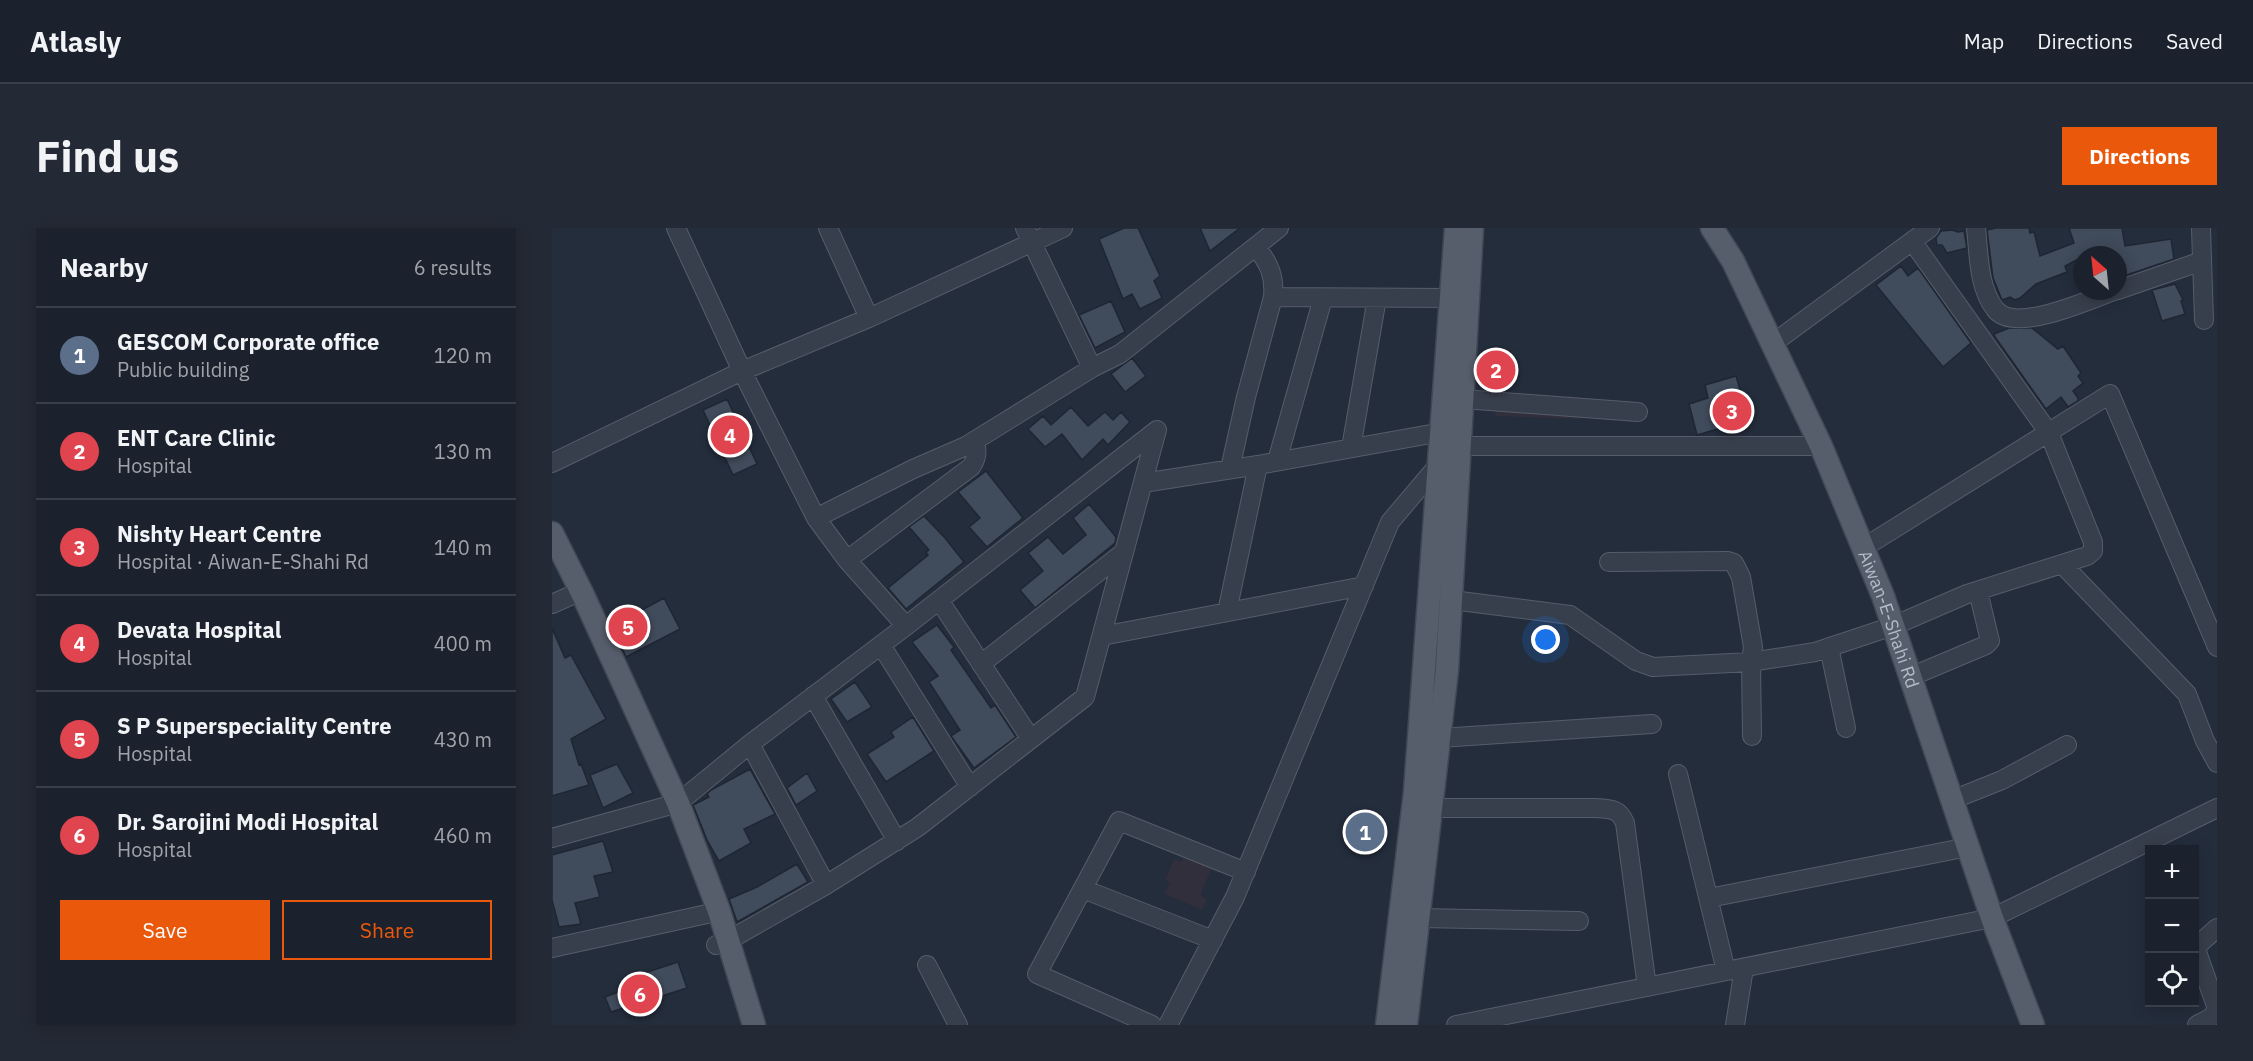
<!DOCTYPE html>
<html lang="en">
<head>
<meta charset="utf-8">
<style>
	body { margin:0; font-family:"IBM Plex Sans",sans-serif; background:#242a35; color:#f1f3f6 }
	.controls { position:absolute; right:18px; bottom:18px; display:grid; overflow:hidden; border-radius:0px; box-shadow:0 3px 15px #0003 }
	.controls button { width:54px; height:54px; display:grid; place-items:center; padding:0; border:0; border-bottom:2px solid #393f49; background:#1b222d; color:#f1f3f6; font:30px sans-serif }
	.compass { position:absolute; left:1521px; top:18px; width:54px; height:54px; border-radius:50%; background:#1b222d; box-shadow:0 3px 15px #0003; rotate:333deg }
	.you { position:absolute; left:994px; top:412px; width:21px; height:21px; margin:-15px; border:4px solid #fff; border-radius:50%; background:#1a73e8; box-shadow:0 0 0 9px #1a73e833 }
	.badge { display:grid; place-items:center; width:39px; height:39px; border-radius:50%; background:#ea580c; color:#fff; font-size:20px; font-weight:700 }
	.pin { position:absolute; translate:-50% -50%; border:3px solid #fff; box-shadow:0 2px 6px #0006 }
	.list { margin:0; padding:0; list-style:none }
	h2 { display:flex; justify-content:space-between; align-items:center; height:78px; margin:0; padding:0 24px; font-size:26px }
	h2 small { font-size:20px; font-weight:400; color:#a0a4aa }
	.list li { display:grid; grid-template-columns:39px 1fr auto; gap:18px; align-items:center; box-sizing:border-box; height:96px; padding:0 24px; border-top:2px solid #393f49 }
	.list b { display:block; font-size:22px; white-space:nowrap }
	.list p { margin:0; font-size:20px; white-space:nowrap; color:#a0a4aa }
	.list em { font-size:20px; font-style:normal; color:#a0a4aa }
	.actions { display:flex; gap:12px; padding:18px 24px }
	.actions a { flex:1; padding:14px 0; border:2px solid #ea580c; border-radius:0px; text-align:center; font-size:21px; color:#ea580c }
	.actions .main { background:#ea580c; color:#fff }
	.icon { flex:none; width:33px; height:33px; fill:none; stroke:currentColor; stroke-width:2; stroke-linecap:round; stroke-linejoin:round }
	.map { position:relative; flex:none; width:1665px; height:797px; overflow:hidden; border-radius:0px }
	header { display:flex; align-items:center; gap:36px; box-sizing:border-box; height:84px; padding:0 30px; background:#1b222d; border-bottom:2px solid #393f49 }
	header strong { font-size:28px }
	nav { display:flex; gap:33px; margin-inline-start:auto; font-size:21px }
	.intro { display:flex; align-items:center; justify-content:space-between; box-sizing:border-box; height:144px; padding:0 36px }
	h1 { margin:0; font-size:42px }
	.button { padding:15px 27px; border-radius:0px; background:#ea580c; color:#fff; font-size:21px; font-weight:700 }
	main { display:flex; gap:36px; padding:0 36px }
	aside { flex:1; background:#1b222d; border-radius:0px; box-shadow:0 3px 15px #0003 }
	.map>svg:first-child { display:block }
</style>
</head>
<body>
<header>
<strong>Atlasly</strong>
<nav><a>Map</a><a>Directions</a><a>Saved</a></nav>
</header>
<div class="intro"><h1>Find us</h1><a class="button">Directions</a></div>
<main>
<aside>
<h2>Nearby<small>6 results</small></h2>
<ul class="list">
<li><span class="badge" style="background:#5c6f8a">1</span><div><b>GESCOM Corporate office</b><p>Public building</p></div><em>120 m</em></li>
<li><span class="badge" style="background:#e0444e">2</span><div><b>ENT Care Clinic</b><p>Hospital</p></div><em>130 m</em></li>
<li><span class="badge" style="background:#e0444e">3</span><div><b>Nishty Heart Centre</b><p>Hospital · Aiwan-E-Shahi Rd</p></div><em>140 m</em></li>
<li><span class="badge" style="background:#e0444e">4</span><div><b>Devata Hospital</b><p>Hospital</p></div><em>400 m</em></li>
<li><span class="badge" style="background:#e0444e">5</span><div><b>S P Superspeciality Centre</b><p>Hospital</p></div><em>430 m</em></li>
<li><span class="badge" style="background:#e0444e">6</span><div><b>Dr. Sarojini Modi Hospital</b><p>Hospital</p></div><em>460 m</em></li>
</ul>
<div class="actions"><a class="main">Save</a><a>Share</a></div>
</aside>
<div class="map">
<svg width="1665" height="797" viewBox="0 0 1665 797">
	<rect width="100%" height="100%" fill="#242d3c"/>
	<path fill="#322f3d" d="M944 165 1027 169 1026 191 943 188Z
		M633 628 660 639 648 667 655 671 650 682 613 666 618 655 613 652 622 631 629 634Z"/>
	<path fill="#404b5b" stroke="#1f2633" stroke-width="1.5" d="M572 0H586L608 48 602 53 610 70 588 81 580 66 571 71 547 11Z
		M648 0H688L658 23Z
		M1444 0H1477L1478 5 1482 4 1488 28 1522 15 1517 0H1570L1573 18 1619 11 1622 31 1566 50V27H1546L1545 21 1530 27V29L1513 38 1515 44 1484 56 1468 70 1463 72 1458 69 1450 72 1441 50 1435 2Z
		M1400 2 1406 4 1412 3 1415 20 1395 25 1390 17H1385L1384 10 1389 3Z
		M1349 38 1356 48 1366 40 1419 115 1391 139 1324 57Z
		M1623 56 1631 72 1629 73 1633 86 1610 93 1600 62Z
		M559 73 573 104 543 120 527 87Z
		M1457 100H1480L1506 121 1511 118 1529 145 1526 148 1531 155 1521 163 1526 170V173L1516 179 1509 169 1494 181 1443 109 1442 106Z
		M580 130 594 148 573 164 559 146Z
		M932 131 964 134 962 151 930 148Z
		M1184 148 1197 192 1145 207 1137 176 1156 170 1153 157Z
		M175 171 205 236 181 247 151 182Z
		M519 179 536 198 553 184 561 192 569 184 578 194 556 217 551 211 530 232 510 206 493 219 476 201 491 188 499 197Z
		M434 243 471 290 435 319 417 299 428 290 406 264Z
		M537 276 564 309 563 315 483 380 468 362 491 343 476 325 496 309 511 326 534 307 521 290Z
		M372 288 393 310 412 334 354 381 336 360 376 327 374 324 377 322 357 299Z
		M112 370 128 401 74 429 60 398Z
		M385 397 402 419 399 422 439 480 443 477 464 509 422 540 399 508 408 502 377 454 386 448 360 414Z
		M0 400 13 430 19 427 54 491 19 511 27 537 29 536 37 557 0 568Z
		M303 454 320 479 295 494 279 471Z
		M361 489 382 523 334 554 315 526 342 509 339 504Z
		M65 536 81 565 51 580 38 547Z
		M198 541 223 586 192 601 199 615 167 633 155 612 141 577 157 569 155 566 159 562Z
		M255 545 265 563 244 577 235 560Z
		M51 613 61 644 42 648 48 669 23 675 29 696 7 699 0 672V627Z
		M245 636 256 654 185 694 177 671 205 659Z
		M126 734 135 760 59 784 53 769 80 759 77 750Z"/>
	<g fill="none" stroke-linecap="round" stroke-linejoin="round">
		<defs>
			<path id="minor" d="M124 0 190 143 264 290 295 332 354 398
				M276 0 317 90
				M473 0 540 140
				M1424 0C1427 26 1426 59 1443 81 1462 107 1538 71 1562 63
				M1649 0 1652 92
				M1566 62 1650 33
				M721 69 899 70
				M1220 116 1378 0
				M911 171 1086 184
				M909 218H1269
				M799 220 825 70
				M725 233 771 70
				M0 235 190 143 317 90 511 0
				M678 241 694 169 721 69C723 48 717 35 704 19
				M591 255 706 237
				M264 290 361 241 414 218 540 140 568 126 727 0
				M1311 320 1558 166 1665 419
				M295 332 419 239C426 229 425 223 423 212
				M1057 334 1176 333 1182 335 1189 349 1201 419 1199 434 1200 508
				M1510 336 1635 466 1653 513 1665 535
				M387 372 479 511
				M900 372 1018 387 1084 433 1101 439 1199 434 1263 424 1341 398 1415 366 1535 328 1541 323V314L1497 205 1360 13
				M0 376 29 363
				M675 384 706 237 890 204
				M550 408 812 358
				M329 417 418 559
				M1277 419 1294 500
				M429 436 572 324
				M1358 449 1434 417 1438 413 1426 363
				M261 468 345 613
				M888 510 1100 496
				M198 516 274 657
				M1126 546 1174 743
				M1400 572 1450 552 1515 517
				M879 580H1043C1058 581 1067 580 1073 595L1095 759
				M0 610 126 575 198 516 354 398 605 202
				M531 661 661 712
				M1157 670 1416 619
				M867 690 1027 693
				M164 717 177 712 274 657 366 599 533 469 605 202
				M0 720 155 686
				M375 737 406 797
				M600 797 485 746 567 593 694 644
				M616 797 683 669 838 294 888 235
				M904 797 1440 690 1665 580
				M1183 797 1192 740
				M1645 797C1654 792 1664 790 1664 778L1645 724 1646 717 1665 700"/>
			<g id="major">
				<path id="s1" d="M1160 0 1181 33 1269 218 1331 368 1440 690 1481 797"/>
				<path d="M0 305 31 367 126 575 167 683 202 797"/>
				<path d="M835 797 863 564 904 0"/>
				<path d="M854 797 895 442 920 0"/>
			</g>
		</defs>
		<use href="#minor" stroke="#565d6a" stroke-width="20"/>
		<use href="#major" stroke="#414855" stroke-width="25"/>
		<use href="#minor" stroke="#383f4c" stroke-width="18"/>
		<use href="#major" stroke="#565e6c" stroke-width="22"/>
	</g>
	<g text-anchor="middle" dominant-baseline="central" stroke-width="4.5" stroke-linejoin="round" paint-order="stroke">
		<g font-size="18" fill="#b3bac8" stroke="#1d2431">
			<text stroke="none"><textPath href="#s1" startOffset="430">Aiwan-E-Shahi Rd</textPath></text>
		</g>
	</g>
</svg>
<div class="controls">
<button>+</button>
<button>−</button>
<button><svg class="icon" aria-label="locate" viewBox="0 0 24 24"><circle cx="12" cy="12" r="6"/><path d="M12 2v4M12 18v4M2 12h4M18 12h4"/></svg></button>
</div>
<svg class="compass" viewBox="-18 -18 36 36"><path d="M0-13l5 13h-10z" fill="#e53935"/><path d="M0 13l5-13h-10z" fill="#a0a4aa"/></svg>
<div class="you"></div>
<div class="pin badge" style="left:813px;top:604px;background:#5c6f8a">1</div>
<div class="pin badge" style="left:944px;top:142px;background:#e0444e">2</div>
<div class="pin badge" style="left:1180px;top:183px;background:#e0444e">3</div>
<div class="pin badge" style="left:178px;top:207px;background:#e0444e">4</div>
<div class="pin badge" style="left:76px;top:399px;background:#e0444e">5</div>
<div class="pin badge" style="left:88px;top:766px;background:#e0444e">6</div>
</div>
</main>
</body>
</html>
